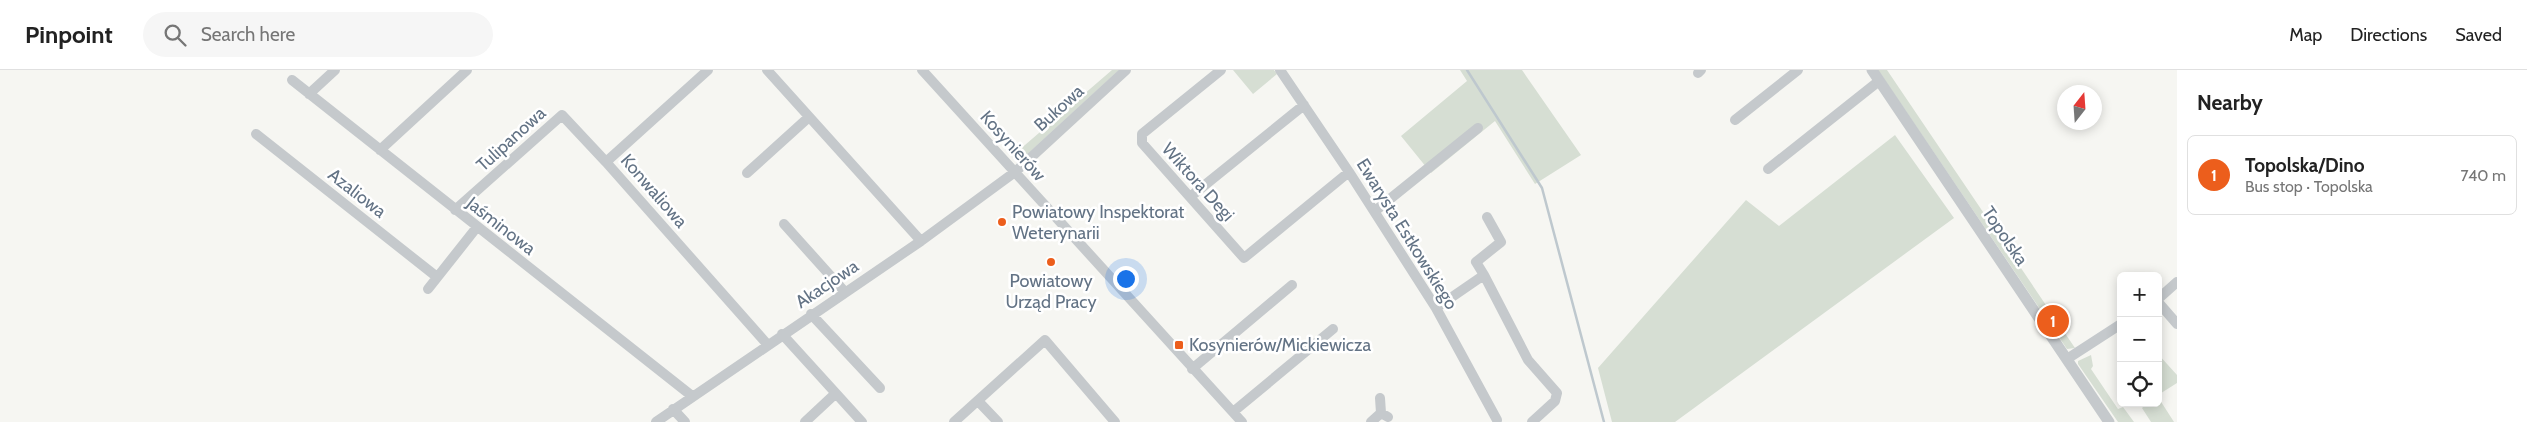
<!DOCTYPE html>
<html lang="en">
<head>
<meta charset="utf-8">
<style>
	body { margin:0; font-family:Cabin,sans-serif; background:#f6f6f6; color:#222 }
	.controls { position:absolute; right:15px; bottom:15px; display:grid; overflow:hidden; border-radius:8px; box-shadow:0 2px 12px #0003 }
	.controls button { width:45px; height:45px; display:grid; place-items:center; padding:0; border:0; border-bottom:1px solid #e0e0e0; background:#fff; color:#222; font:25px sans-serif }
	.compass { position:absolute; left:2057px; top:15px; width:45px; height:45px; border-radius:50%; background:#fff; box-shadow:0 2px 12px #0003; rotate:17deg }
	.you { position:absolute; left:1125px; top:208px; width:18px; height:18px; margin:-12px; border:4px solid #fff; border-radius:50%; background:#1a73e8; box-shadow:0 0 0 8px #1a73e833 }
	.badge { display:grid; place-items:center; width:32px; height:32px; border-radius:50%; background:#ec5e1c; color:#fff; font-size:16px; font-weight:700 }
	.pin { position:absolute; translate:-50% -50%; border:2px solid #fff; box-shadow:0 1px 5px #0006 }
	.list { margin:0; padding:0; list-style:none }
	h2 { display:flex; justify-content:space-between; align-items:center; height:65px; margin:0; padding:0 20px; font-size:21px }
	h2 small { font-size:16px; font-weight:400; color:#767676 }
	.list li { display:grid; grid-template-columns:32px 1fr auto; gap:15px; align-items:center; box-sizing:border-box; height:80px; margin:0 10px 10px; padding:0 10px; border:1px solid #e0e0e0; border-radius:8px }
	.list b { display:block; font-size:19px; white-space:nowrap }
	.list p { margin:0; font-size:16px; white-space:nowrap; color:#767676 }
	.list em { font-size:16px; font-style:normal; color:#767676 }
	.icon { flex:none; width:28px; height:28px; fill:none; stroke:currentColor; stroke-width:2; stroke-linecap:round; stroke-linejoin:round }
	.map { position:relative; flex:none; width:2177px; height:352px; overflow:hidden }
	header { display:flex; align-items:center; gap:30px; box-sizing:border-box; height:70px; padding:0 25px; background:#fff; border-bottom:1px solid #e0e0e0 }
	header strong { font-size:24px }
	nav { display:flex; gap:28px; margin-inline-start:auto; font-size:18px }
	.search { width:350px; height:45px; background:#f6f6f6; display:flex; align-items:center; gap:12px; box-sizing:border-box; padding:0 18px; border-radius:28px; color:#767676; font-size:19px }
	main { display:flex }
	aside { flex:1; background:#fff }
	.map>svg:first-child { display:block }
</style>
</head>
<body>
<header>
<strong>Pinpoint</strong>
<div class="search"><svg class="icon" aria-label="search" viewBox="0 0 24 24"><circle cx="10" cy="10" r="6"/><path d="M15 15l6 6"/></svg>Search here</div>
<nav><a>Map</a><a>Directions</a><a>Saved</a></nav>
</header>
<main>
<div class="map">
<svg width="2177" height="352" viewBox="0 0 2177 352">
	<rect width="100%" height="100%" fill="#f6f6f2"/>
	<path fill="#d6ded3" d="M1112 0H1119L1022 89 1011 87Z
		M1233 0H1274L1277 4 1253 24Z
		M1460 0H1522L1581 85 1535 114 1495 51 1431 103 1401 66 1467 11Z
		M1878 0H1887L2075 278 2067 279Z
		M1895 65 1954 148 1675 352H1612L1598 298 1746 130 1779 156Z
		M2158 284 2177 305V313L2158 325Z
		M2091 285 2093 296 2091 299 2118 339 2123 337 2134 352H2118L2078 294V291Z
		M2158 327 2174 352H2151L2142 338 2147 333H2158Z"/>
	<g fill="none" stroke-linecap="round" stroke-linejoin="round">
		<path stroke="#bec8ce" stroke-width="2.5" d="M1467 0 1542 118 1604 352"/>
		<path stroke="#c5c9cc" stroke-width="10" d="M708 0 606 92 767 274
			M767 0 921 171
			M922 0 1242 352
			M1221 0 1142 64V73L1244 188 1349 102
			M1280 0 1349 102 1436 238 1497 350
			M1698 3 1701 0
			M292 10 692 326
			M309 24 335 0
			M1735 50 1798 0
			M256 64 437 207
			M380 80 467 0
			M1768 99 1879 11
			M747 103 809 47
			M1190 127 1304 35
			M455 140 562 45 606 92
			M1375 141 1478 58
			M784 154 845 222
			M1484 205 1476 192 1501 172 1487 147
			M428 219 477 157
			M2158 229 2177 212
			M2158 232 2177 254
			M1436 238 1484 205 1528 290 1557 323 1555 331 1532 352
			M811 244 880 318
			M782 264 862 352
			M2067 289 2121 254
			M1192 299 1292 215
			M1380 328 1381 343 1388 347
			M978 331 998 352
			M673 339 685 352
			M1233 342 1333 259
			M656 352 921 171 1015 102 1126 0
			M805 352 835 324
			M954 352 1045 270 1115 352
			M1371 352 1381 343"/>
		<path stroke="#c5c9cc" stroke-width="11" d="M1872 0 2109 352"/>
	</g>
	<g fill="#ec5e1c" stroke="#fff" stroke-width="2">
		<circle cx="1002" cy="152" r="5"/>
		<circle cx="1051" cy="192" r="5"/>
		<rect x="1174" y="270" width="10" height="10" rx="2.5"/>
	</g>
	<g text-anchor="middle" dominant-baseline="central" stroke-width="5" stroke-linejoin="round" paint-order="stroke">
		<g font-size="18" fill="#637385" stroke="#fff">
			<text transform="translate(1059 38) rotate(-42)">Bukowa</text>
			<text transform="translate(511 69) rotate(-42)">Tulipanowa</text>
			<text transform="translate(1013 76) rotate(48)">Kosynierów</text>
			<text transform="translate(1198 112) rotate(48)">Wiktora Degi</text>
			<text transform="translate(654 121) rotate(49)">Konwaliowa</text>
			<text transform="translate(357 123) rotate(38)">Azaliowa</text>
			<text transform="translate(501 156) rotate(38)">Jaśminowa</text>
			<text transform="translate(1407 164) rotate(58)">Ewarysta Estkowskiego</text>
			<text transform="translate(2005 166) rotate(56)">Topolska</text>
			<text transform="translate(827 214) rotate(-34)">Akacjowa</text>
		</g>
		<g font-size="18" fill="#637385" stroke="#fff" text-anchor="start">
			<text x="1012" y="142">Powiatowy Inspektorat<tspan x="1012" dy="21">Weterynarii</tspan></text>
			<text x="1051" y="211" text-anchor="middle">Powiatowy<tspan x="1051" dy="21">Urząd Pracy</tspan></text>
			<text x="1189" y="275">Kosynierów/Mickiewicza</text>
		</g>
	</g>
</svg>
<div class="controls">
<button>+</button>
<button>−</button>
<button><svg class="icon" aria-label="locate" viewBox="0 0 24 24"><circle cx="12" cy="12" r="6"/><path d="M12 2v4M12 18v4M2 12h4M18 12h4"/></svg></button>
</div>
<svg class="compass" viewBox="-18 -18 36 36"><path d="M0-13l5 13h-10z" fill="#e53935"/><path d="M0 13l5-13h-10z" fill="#767676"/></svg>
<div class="you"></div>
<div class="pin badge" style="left:2053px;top:251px">1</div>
</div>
<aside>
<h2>Nearby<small></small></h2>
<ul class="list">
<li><span class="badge">1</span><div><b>Topolska/Dino</b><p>Bus stop · Topolska</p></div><em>740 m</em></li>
</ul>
</aside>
</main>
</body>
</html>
